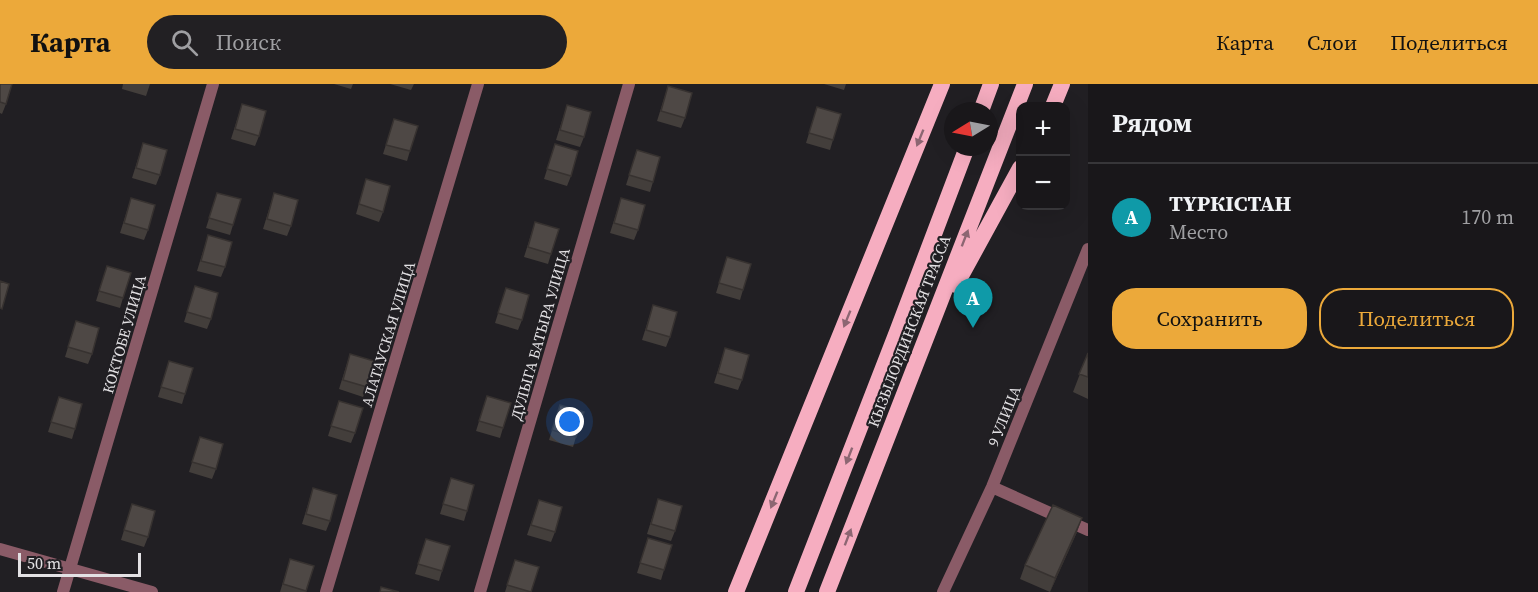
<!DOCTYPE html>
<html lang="ru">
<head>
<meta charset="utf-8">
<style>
	body { margin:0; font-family:"Source Serif 4",serif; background:#222023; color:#f1f3f6 }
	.controls { position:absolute; right:18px; top:18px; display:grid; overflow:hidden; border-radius:12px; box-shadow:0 6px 24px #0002 }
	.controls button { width:54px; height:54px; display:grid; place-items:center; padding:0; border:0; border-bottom:2px solid #373639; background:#19171a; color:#f1f3f6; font:30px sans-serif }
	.compass { position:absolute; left:944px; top:18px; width:54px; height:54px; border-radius:50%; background:#19171a; box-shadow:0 6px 24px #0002; rotate:260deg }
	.scale { position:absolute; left:18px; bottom:15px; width:123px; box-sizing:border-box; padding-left:6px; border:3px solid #e3e1e4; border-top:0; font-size:16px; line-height:21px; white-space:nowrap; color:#e3e1e4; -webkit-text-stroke:4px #211f23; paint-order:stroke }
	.you { position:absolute; left:570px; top:338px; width:21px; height:21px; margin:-15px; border:4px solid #fff; border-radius:50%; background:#1a73e8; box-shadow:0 0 0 9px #1a73e833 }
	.badge { display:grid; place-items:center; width:39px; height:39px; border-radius:50%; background:#eca93a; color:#fff; font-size:20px; font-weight:700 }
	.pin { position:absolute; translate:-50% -50px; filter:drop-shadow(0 2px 3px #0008) }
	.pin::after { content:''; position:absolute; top:32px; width:21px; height:18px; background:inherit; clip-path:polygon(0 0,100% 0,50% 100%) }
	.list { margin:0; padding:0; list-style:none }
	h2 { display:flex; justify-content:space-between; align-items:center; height:78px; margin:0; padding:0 24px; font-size:26px }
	h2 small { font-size:20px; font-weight:400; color:#9f9fa2 }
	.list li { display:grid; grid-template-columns:39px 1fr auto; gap:18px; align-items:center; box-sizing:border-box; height:108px; padding:0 24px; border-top:2px solid #373639 }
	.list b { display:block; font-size:22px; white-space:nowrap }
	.list p { margin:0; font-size:20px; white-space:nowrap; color:#9f9fa2 }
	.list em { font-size:20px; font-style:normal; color:#9f9fa2 }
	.actions { display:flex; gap:12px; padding:18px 24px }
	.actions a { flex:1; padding:14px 0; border:2px solid #eca93a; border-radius:24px; text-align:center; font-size:21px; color:#eca93a }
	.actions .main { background:#eca93a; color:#111 }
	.icon { flex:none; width:33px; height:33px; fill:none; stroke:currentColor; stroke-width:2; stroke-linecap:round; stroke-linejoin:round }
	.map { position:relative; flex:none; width:1088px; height:508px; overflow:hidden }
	header { display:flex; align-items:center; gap:36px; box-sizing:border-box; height:84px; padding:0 30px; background:#eca93a; color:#111 }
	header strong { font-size:28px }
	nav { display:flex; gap:33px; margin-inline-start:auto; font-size:21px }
	.search { width:420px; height:54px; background:#222023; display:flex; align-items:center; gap:15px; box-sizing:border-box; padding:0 21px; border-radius:33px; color:#9f9fa2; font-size:22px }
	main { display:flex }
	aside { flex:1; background:#19171a }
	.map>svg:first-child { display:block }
</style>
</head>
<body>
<header>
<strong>Карта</strong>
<div class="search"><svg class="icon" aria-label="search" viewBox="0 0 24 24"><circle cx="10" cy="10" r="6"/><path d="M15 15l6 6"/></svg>Поиск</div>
<nav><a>Карта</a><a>Слои</a><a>Поделиться</a></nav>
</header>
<main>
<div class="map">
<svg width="1088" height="508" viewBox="0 0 1088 508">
	<rect width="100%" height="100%" fill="#211f23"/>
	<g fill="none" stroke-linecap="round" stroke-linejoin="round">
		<path stroke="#8a5b67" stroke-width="12" d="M992 403 1088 446
			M0 465 152 508
			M63 508 213 0
			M326 508 478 0
			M480 508 629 0
			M943 508 992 403 1088 165"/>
		<path stroke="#f6adc0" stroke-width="16" d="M1053 22 1062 0
			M981 27 991 0
			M956 201 1020 84
			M736 508 942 0
			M796 508 897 248 967 63
			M827 508 1025 0"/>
	</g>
	<path fill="#433e3b" d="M0 0 6 20 2 30 0 29Z
		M123 0H150L146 12 122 5Z
		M334 0H353L351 5Z
		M390 0H414L411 6Z
		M824 0H846L844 6Z
		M668 2 685 34 681 44 657 37Z
		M242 20 259 52 255 62 231 55Z
		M567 21 584 53 580 63 556 56Z
		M817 23 833 56 830 66 806 59Z
		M394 35 410 67 407 77 383 70Z
		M143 59 160 91 156 101 132 94Z
		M555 60 571 92 567 102 544 95Z
		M637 66 653 98 650 108 626 101Z
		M366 95 383 128 379 138 356 130Z
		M217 109 233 141 230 151 206 144Z
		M274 109 291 142 287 152 263 145Z
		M131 114 148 146 144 156 120 149Z
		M621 114 638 146 634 156 610 149Z
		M535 138 551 170 548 180 524 173Z
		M208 151 225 183 221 193 197 187Z
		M727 173 743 206 740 216 716 209Z
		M107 182 123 214 120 224 96 217Z
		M195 202 211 235 207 245 184 238Z
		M506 204 522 236 518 246 495 239Z
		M653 221 670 253 666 263 642 256Z
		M76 237 92 270 88 280 65 273Z
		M725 264 742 296 738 306 714 299Z
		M1088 269V315L1073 308Z
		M350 270 367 303 363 313 339 305Z
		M169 277 185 310 182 320 158 313Z
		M487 312 503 344 500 354 476 347Z
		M59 313 75 345 72 355 48 348Z
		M339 317 355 349 351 359 328 352Z
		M560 321 576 353 573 363 549 356Z
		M200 353 216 385 212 395 189 388Z
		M451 394 467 427 464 437 440 430Z
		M313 404 330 437 326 447 302 440Z
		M658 415 675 447 671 457 647 450Z
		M539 416 555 448 551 458 527 451Z
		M132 420 148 453 144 463 121 456Z
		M1077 448 1050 508 1020 495 1025 481Z
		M648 454 664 486 661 496 637 489Z
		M426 455 442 487 439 497 415 490Z
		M290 475 314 482 306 508H280Z
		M515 476 531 508H505Z"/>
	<path fill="#373230" d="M1082 434 1077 448 1050 508 1055 494Z"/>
	<path fill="#4e4845" stroke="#373230" stroke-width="1.5" d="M0 0H12L6 20 0 18Z
		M668 2 692 9 685 34 661 27Z
		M242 20 266 27 259 52 235 45Z
		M567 21 591 28 584 53 560 46Z
		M817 23 841 30 833 56 809 49Z
		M394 35 418 42 410 67 386 61Z
		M143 59 167 66 160 91 136 84Z
		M555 60 578 67 571 92 547 85Z
		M637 66 660 73 653 98 629 91Z
		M366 95 390 102 383 128 359 120Z
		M217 109 241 115 233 141 209 134Z
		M274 109 298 116 291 142 267 135Z
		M131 114 155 121 148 146 124 139Z
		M621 114 645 121 638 146 614 139Z
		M535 138 559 145 551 170 528 163Z
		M208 151 232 158 225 183 201 177Z
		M727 173 751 180 743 206 719 199Z
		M107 182 131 189 123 214 99 207Z
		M0 197 9 200 2 225 0 224Z
		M195 202 218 209 211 235 187 228Z
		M506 204 529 211 522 236 498 229Z
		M653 221 677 228 670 253 646 246Z
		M76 237 99 244 92 270 68 263Z
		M725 264 749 271 742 296 718 289Z
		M1088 269V293L1079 290Z
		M350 270 374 277 367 303 343 296Z
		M169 277 193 284 185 310 161 303Z
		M487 312 511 319 503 344 479 337Z
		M59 313 82 320 75 345 51 338Z
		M339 317 363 324 355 349 331 342Z
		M560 321 584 328 576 353 552 346Z
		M200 353 223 360 216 385 192 378Z
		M451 394 474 401 467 427 443 420Z
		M313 404 337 411 330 437 306 430Z
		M658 415 682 422 675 447 651 440Z
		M539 416 562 423 555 448 531 441Z
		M132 420 155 427 148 453 124 446Z
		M1053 421 1082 434 1055 494 1025 481Z
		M648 454 672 461 664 486 640 479Z
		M426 455 450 462 442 487 418 480Z
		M290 475 314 482 306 507 283 500Z
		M515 476 539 483 531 508 507 501Z
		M381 503 399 508H380Z"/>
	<defs><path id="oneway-solid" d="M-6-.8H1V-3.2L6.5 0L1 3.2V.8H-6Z" transform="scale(1.5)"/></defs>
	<g fill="#8c6672">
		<use href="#oneway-solid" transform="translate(920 54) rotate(112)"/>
		<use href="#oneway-solid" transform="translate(965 154) rotate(-69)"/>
		<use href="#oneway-solid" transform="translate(847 235) rotate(112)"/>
		<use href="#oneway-solid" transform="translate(849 372) rotate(111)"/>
		<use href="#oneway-solid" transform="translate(774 416) rotate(112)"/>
		<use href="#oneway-solid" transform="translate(848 453) rotate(-69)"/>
	</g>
	<g text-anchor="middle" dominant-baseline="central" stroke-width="4.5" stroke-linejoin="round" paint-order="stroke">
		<g font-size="15" fill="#e3e1e4" stroke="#211f23">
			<text transform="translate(909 247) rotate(-69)">КЫЗЫЛОРДИНСКАЯ ТРАССА</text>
			<text transform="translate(124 250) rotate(-74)">КОКТОБЕ УЛИЦА</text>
			<text transform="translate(388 250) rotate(-73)">АЛАТАУСКАЯ УЛИЦА</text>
			<text transform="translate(540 250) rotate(-74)">ДУЛЫГА БАТЫРА УЛИЦА</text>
			<text transform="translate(1004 332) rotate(-68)">9 УЛИЦА</text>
		</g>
	</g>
</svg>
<div class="controls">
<button>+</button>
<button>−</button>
</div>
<svg class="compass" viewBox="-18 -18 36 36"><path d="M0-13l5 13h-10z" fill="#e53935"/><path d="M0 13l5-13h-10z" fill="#9f9fa2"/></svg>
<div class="scale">50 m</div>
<div class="you"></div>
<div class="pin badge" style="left:973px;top:244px;background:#0f9aa8">A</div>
</div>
<aside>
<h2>Рядом<small></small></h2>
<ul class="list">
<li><span class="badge" style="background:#0f9aa8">A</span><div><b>ТҮРКIСТАН</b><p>Место</p></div><em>170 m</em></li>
</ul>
<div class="actions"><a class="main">Сохранить</a><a>Поделиться</a></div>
</aside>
</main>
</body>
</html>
